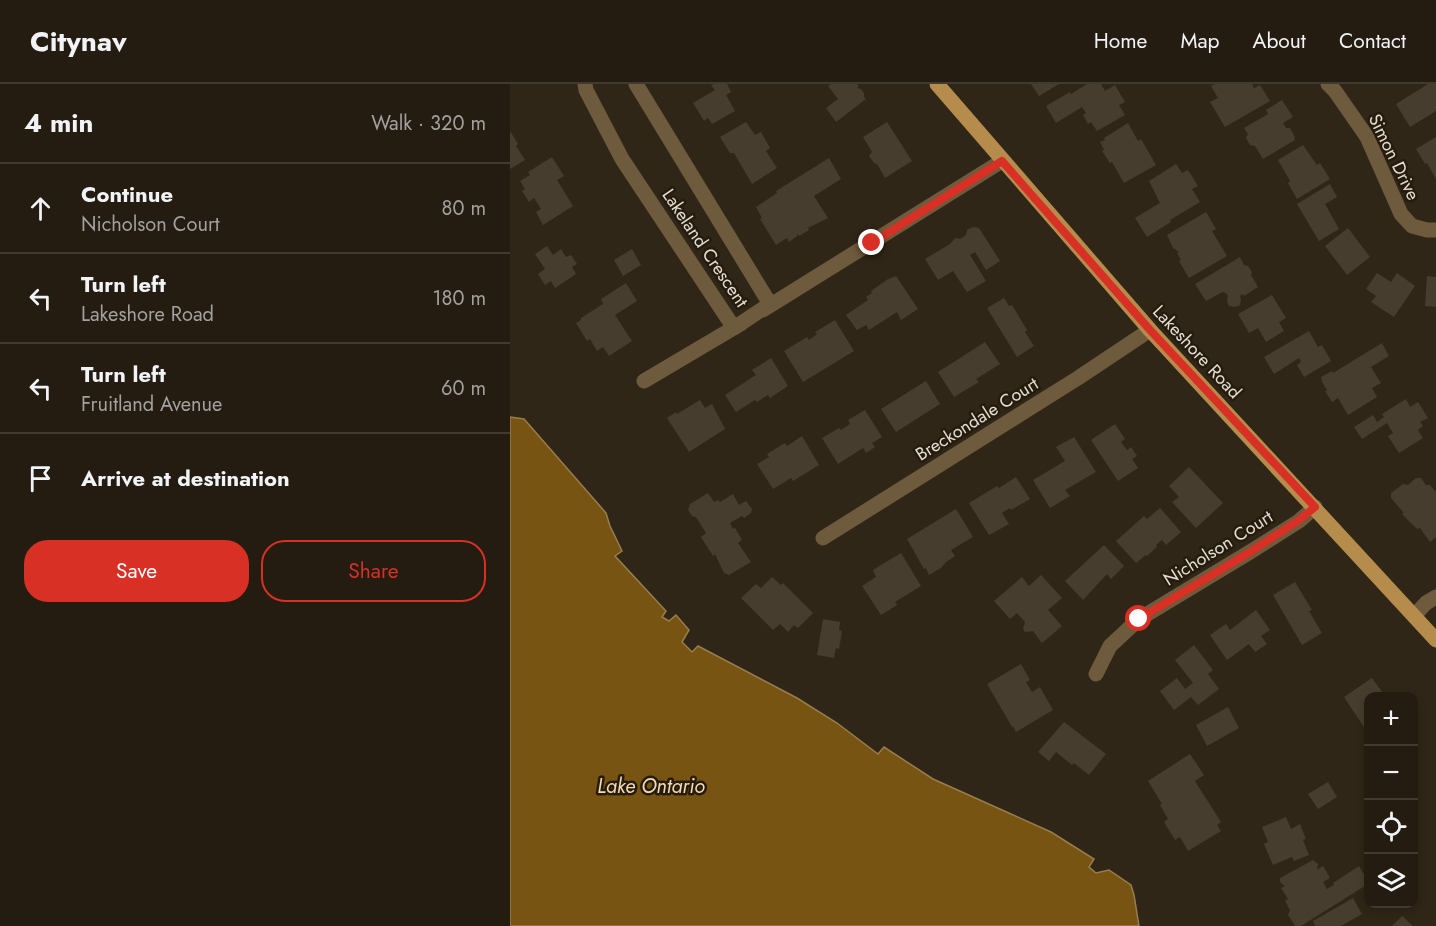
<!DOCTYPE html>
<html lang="en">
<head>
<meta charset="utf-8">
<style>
	body { margin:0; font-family:Jost,sans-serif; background:#2c251a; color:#f1f3f6 }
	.controls { position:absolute; right:18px; bottom:18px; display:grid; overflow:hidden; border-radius:12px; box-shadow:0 3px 9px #0003 }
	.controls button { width:54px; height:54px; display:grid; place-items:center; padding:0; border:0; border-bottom:2px solid #413a31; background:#241c11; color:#f1f3f6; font:30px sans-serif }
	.stop { position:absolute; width:18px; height:18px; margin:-14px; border:4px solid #d93025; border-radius:50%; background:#fff }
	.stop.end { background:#d93025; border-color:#fff; box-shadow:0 2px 6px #0008 }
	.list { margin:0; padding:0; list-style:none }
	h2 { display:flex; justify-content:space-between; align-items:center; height:78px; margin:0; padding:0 24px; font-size:26px }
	h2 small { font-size:20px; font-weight:400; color:#a3a19f }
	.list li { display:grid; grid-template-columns:39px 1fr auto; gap:18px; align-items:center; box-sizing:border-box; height:90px; padding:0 24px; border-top:2px solid #413a31 }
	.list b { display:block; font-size:22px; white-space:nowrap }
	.list p { margin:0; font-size:20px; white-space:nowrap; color:#a3a19f }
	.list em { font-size:20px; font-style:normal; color:#a3a19f }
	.actions { display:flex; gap:12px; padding:18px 24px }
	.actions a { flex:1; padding:14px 0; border:2px solid #d93025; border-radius:24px; text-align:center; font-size:21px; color:#d93025 }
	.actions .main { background:#d93025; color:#fff }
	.icon { flex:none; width:33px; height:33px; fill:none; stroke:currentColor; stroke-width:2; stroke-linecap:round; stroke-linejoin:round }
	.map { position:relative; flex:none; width:926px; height:842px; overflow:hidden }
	header { display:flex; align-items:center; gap:36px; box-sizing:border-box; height:84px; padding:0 30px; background:#241c11; border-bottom:2px solid #413a31 }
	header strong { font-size:28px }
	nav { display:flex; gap:33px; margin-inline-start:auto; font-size:21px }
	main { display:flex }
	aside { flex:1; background:#241c11 }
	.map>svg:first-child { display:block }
</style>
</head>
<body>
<header>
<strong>Citynav</strong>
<nav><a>Home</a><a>Map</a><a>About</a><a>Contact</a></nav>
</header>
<main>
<aside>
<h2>4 min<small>Walk · 320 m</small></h2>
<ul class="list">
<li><svg class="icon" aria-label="ahead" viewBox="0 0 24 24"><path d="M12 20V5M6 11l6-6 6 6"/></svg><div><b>Continue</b><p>Nicholson Court</p></div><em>80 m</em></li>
<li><svg class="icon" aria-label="left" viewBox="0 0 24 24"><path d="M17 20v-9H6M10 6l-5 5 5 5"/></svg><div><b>Turn left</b><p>Lakeshore Road</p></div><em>180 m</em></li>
<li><svg class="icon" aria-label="left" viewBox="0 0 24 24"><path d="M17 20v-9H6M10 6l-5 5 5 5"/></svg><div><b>Turn left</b><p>Fruitland Avenue</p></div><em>60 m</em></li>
<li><svg class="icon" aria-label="arrive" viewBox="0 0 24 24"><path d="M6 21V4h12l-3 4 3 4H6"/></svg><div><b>Arrive at destination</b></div></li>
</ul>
<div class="actions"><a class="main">Save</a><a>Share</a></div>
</aside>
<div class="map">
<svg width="926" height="842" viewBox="0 0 926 842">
	<rect width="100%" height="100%" fill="#302617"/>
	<path fill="#785413" stroke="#987d4d" stroke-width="1.5" d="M0 333 14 335 96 429 100 442 112 467 105 472 156 527 152 533 159 537 166 531 179 546 172 558 182 568 188 562 287 614 327 639 368 670 374 663 423 695 541 748 584 775 579 783 586 789 599 786 621 801 624 811 629 842H0Z"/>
	<path fill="#473d2e" d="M204 0H217L221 8 216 11 225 27 202 40 198 34 194 37 183 19 205 6 201 1Z
		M321 0H347L349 2 347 4 351 5 354 9V13L356 15 326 38 316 24 328 15 318 2Z
		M521 0H549L529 12Z
		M577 0H591L595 7 605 1 615 18 609 21 615 31 587 47 581 38 578 40 573 31 576 29 572 23 546 39 536 22 560 8 561 10Z
		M705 0H742L744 4 750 1 760 17 715 43 700 18 708 14 701 2Z
		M918 0H926V27L900 43 886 20Z
		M772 16 783 33 773 39 776 44H780L785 53 784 54 785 56 753 75 745 62 740 61 736 54 738 50 734 44 758 30 756 26Z
		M236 38 245 51 251 48 260 64 256 67 267 84 242 100 224 69H220L210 53Z
		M377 38 402 77 375 94 367 80 364 79 359 72 362 68 353 53Z
		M618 39 628 57 631 55 646 81 614 99 602 78 600 79 592 67 594 66 590 58 595 56 594 54Z
		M0 47 8 60 6 62 15 76 0 85Z
		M926 53V95L917 79 915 80 906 65Z
		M793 61 807 81 810 79 820 95 787 115 778 99 780 97 768 76Z
		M42 73 54 92 47 96 63 122 33 141 26 128 31 125 24 114 19 118 12 107 15 105 10 97 20 91 18 88Z
		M319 74 331 95 304 112 318 134 298 144 299 146 289 152 288 150 287 152 279 158 277 154 266 161 250 135 252 134 246 123 267 109 266 107Z
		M666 80 672 89 678 86 688 102 682 105 690 118 660 136 661 138 637 153 625 134 650 119 639 97Z
		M820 100 827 113 815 120 829 145 809 157 787 120Z
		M696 128 706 145 702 147 717 172 679 194 669 177 671 176 667 169 669 168 663 164 657 151Z
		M463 143 469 144 490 177 476 186 465 168 460 171 476 197 457 208 443 187 428 196 415 175 440 160 445 154 450 155 456 151 457 146Z
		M838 144 860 173 837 191 815 162Z
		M37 162 43 171 51 165 56 173 61 171 67 180 62 183 66 190 45 204 41 197 35 201 28 190 35 185 25 170Z
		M122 165 131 181 113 192 104 176Z
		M730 173 734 181 738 182 742 188 741 191 748 203 734 212 733 210 730 212 731 215 730 221 725 223 719 222 717 217 718 212 716 209 712 208 696 217 685 200Z
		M867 189 881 198 887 189 905 202 884 233 861 218 866 212 856 205Z
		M386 192 408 225 391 236 387 228 359 246 356 241 347 246 336 231 358 216 356 213 362 209 361 207 378 195Z
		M917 192 926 193V223L915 222Z
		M116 199 127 217 105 231 122 257 99 272 93 263 87 267 80 255 77 257 66 239 71 236V234L93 220 91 215Z
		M762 211 776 234 769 238 774 247 756 258 748 244 739 249 728 230Z
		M494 214 499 222 502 221 517 246 515 248 524 262 507 273 477 224Z
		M325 236 344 267 293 298 274 267 297 253 299 256 307 250 305 248Z
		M799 247 808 263 812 261 821 277 794 293 787 281 791 278 789 274 764 290 754 273Z
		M475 258 490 280 466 295 469 298 444 313 428 288Z
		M872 259 879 272 861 283 871 299 862 304 867 313 838 331 828 314 822 318 815 307 817 306 812 298 811 293 822 287 823 289Z
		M261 274 278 302 260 314 258 311 247 318 245 316 226 328 215 311 246 291 242 286Z
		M416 297 430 320 386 348 371 325Z
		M896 315 900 323 908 318 918 334 910 338 913 342 908 346 913 354 889 369 878 352 883 349 877 339 852 355 844 343 863 331 867 338 874 333 872 330Z
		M190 316 195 324 202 320 215 345 179 368 157 334 166 328 167 330Z
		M355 326 372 353 362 359 365 363 356 369 353 364 328 380 312 354 329 344 331 346 340 340 338 336Z
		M605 340 615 355 611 358 617 366 621 363 627 372 622 375 628 384 608 397 581 356Z
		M292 352 309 381 283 397 281 394 263 405 247 380 259 373 257 370 275 359 277 362Z
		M564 353 586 388 555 406 560 412 540 424 523 396 555 377 546 363Z
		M679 383 713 419 686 444 662 418 669 413 659 402Z
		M506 393 520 415 501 426 500 424 492 429 499 440 479 451 459 419 487 402 489 404Z
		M906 394H911L916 401H920L926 408V453L920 458 910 444 907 445 892 430 894 429 881 414V409L893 400 898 401Z
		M198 409 204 418 208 416 210 418 223 410 229 421 236 417 242 425 241 429 234 434 232 432 220 439 223 445 225 444 232 456 228 459 241 478 219 491 214 489 205 470 203 472 191 453 196 449 186 433 182 432 178 426 180 420Z
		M650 424 671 448 656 461 652 456 646 461 647 463 637 472 636 471 626 479 606 457 634 432 637 435Z
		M446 425 463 453 441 466 445 472 436 478 431 484 419 491 416 484 414 485 397 455Z
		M594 461 614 482 601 495 597 490 573 516 555 497Z
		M391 469 411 502 385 518 387 521 371 531 352 502 366 493 363 486Z
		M531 491 552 514 538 526 552 542 532 559 523 547 515 548 513 545 515 538 507 529 500 535 484 517 512 493 519 502Z
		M262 493 271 501 273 499 303 529 288 544 284 541 278 548 270 540 263 546 231 514 246 500 251 504Z
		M785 498 802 526 799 527 812 549 792 561 763 511Z
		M746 526 760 546 751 552 757 560 745 568 739 560 717 576 700 551 716 540 720 546Z
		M313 535 330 538 329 546 332 547 329 565 326 564 324 574 307 571Z
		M684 561 703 586 698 590 709 605 688 621 681 613 664 626 650 607 667 594 675 605 683 599 665 576Z
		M511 580 520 596 516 598 522 608 530 603 543 626 506 648 503 642 502 643 477 600Z
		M862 594 875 612H858V649L834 613Z
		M718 623 729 644 697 662 686 641Z
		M554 638 596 670 579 691 564 679 562 681 546 668 539 677 528 668Z
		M680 670 694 691 685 697 711 738 707 741 711 747 678 767 670 753 665 756 654 738 658 735 650 721 652 720 638 697Z
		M818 698 827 713 808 725 798 710Z
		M776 733 781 745 790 740 796 755 793 756 799 771 784 777 782 773 763 781 754 760 758 758 752 743Z
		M803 776 808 780 807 786 813 782 820 794 813 798 817 805 824 801 823 799 849 782 853 789H856L858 792V800L791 842H785L778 831 780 826 775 817 778 815 771 804 775 802 770 798V794Z
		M843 814 852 830 831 842H805L803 837Z
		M892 832 903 842H882Z"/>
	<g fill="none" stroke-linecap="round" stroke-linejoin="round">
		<path stroke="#6e5a3d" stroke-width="15" d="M75 0 76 6 112 75 224 244 260 220 126 0
			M818 0 825 7 857 53 891 130 902 142 917 146H926
			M253 226 492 77
			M134 297 232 239
			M313 454 568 294 640 246
			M904 532 916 519 926 513
			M586 590 600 562 629 535 740 468 789 437 805 423"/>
		<path stroke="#b58c4c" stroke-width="15" d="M427 0 640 246 926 556"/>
	</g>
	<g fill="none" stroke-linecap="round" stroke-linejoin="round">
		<path stroke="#d93025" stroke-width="8" d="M362 159 492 77 640 246 805 423 789 436 740 468 629 535"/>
	</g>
	<g text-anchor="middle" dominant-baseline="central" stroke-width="5" stroke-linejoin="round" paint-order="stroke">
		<g font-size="18" fill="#e3ddd3" stroke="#261c0e">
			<text transform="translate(884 73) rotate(64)">Simon Drive</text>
			<text transform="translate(195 164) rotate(56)">Lakeland Crescent</text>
			<text transform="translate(687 268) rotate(47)">Lakeshore Road</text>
			<text transform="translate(467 335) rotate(-32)">Breckondale Court</text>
			<text transform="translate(708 464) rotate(-32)">Nicholson Court</text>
		</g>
		<g font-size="20" font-style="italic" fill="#f4dab5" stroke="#261c0e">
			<text x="141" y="702">Lake Ontario</text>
		</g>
	</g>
</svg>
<div class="controls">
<button>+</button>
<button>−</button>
<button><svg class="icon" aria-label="locate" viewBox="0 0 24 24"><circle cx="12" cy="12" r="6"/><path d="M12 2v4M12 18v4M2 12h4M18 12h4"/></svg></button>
<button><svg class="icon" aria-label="layers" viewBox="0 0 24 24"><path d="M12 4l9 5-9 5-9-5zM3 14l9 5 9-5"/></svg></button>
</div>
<div class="stop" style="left:629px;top:535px"></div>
<div class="stop end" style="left:362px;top:159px"></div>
</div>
</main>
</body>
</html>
